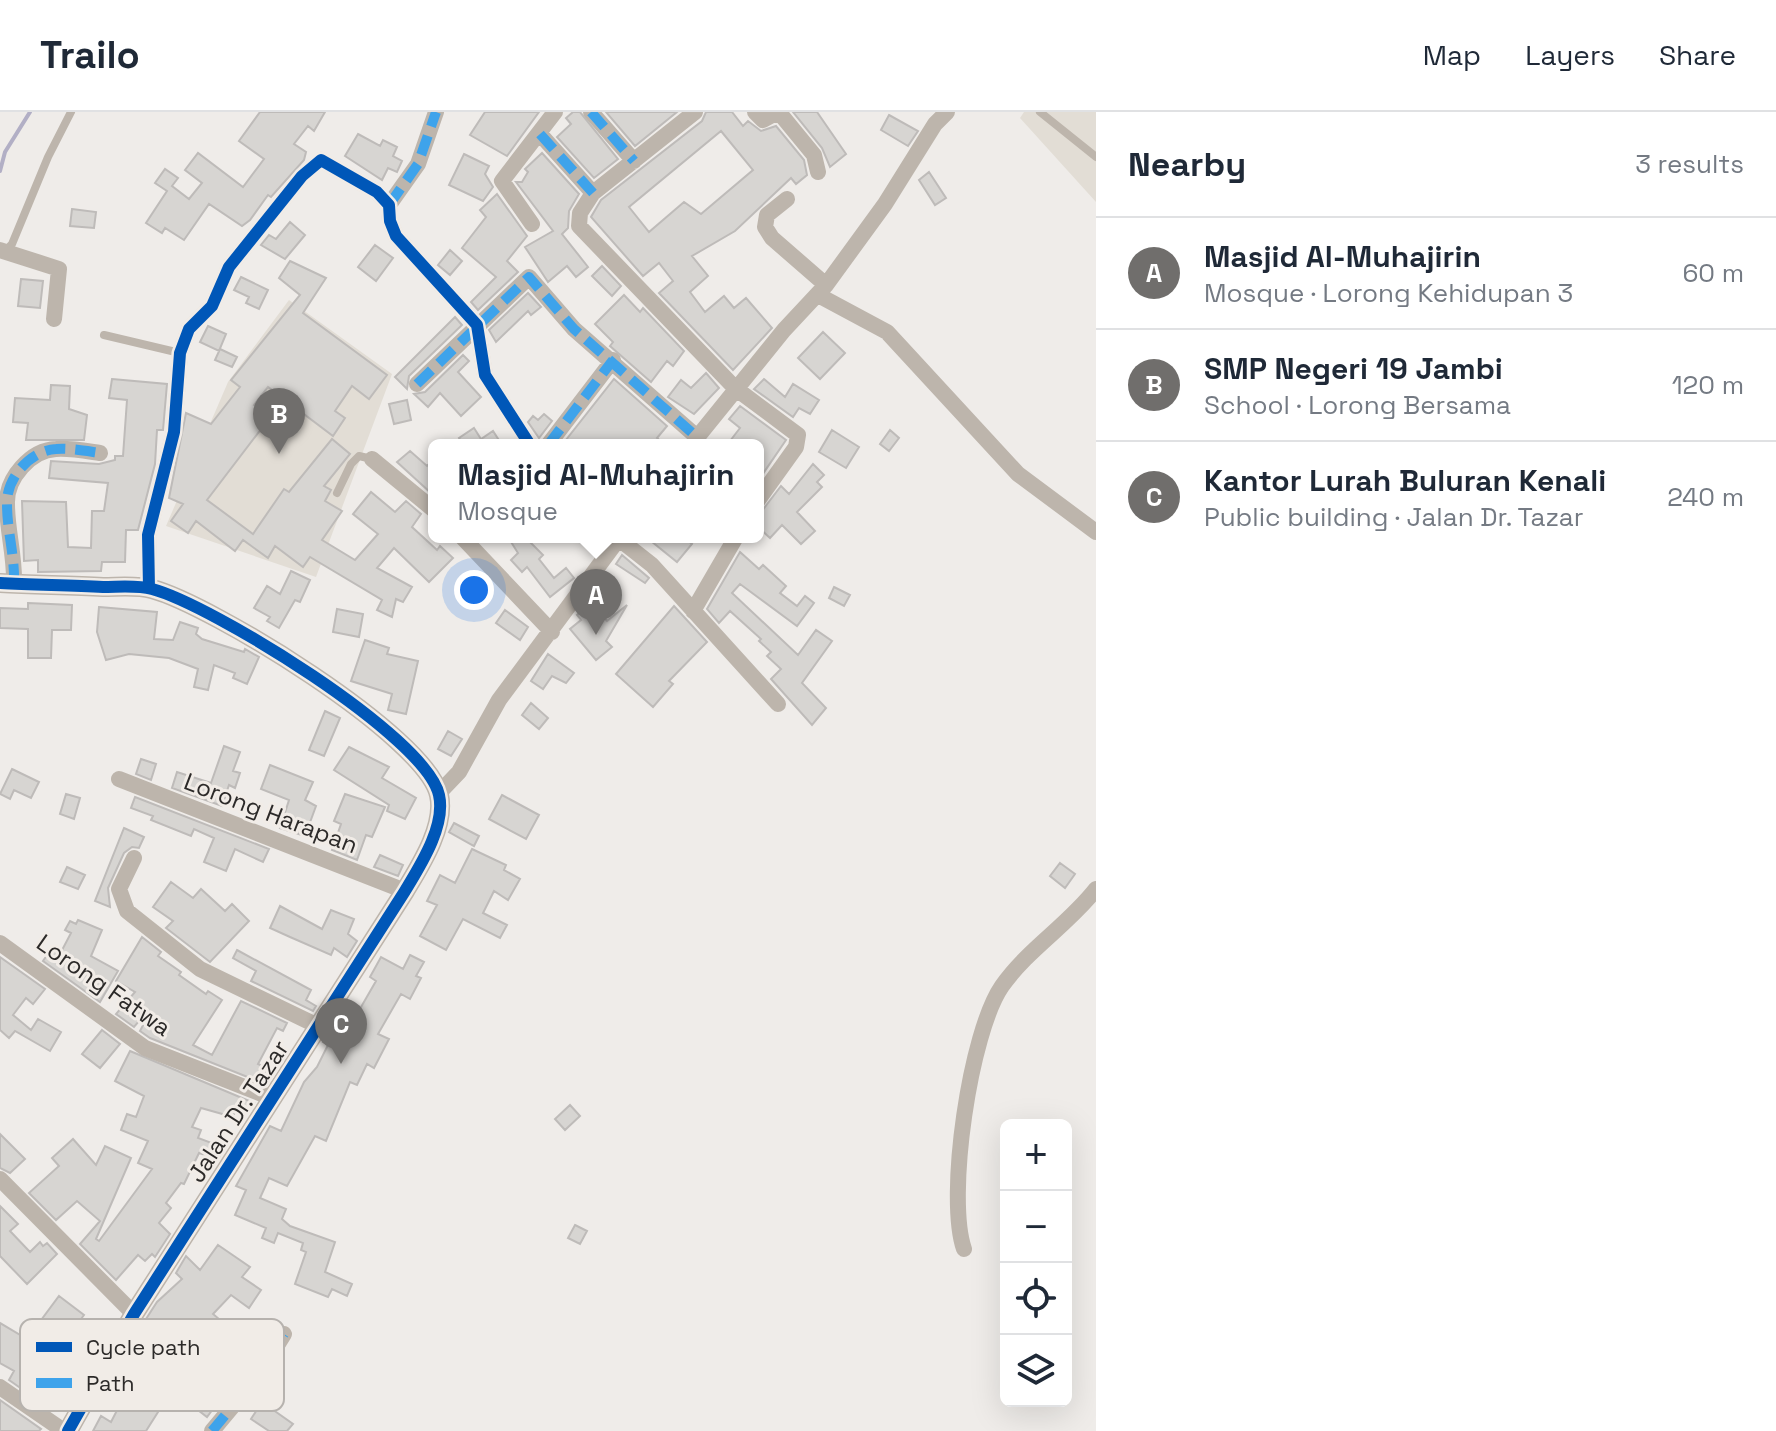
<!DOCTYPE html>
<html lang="en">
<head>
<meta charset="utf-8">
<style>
	body { margin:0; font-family:"Space Grotesk",sans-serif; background:#f6f6f7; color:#1f2937 }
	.controls { position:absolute; right:24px; bottom:24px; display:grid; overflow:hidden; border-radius:12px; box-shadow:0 8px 32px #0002 }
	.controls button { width:72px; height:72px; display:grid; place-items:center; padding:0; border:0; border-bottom:2px solid #e0e1e3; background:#fff; color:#1f2937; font:40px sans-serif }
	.you { position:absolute; left:474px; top:478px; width:28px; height:28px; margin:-20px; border:6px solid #fff; border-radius:50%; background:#1a73e8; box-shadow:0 0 0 12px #1a73e833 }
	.badge { display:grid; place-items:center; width:52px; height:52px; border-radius:50%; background:#706e6c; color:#fff; font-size:26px; font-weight:700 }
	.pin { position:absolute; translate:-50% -66px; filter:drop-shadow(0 2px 4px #0008) }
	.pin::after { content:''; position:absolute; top:42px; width:28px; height:24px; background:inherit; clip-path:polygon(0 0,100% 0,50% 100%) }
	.popup { position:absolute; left:428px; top:327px; width:336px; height:104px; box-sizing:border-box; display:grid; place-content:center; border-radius:12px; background:#fff; filter:drop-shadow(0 2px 6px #0005); font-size:26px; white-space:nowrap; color:#747a83 }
	.popup b { font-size:30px; color:#1f2937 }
	.popup::after { content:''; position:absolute; left:50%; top:100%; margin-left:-16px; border:16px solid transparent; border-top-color:#fff }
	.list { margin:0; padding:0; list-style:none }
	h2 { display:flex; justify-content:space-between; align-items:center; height:104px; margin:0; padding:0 32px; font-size:34px }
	h2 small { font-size:26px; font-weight:400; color:#747a83 }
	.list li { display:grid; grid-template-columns:52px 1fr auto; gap:24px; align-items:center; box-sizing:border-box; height:112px; padding:0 32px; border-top:2px solid #e0e1e3 }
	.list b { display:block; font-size:30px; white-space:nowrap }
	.list p { margin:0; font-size:26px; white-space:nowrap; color:#747a83 }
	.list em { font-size:26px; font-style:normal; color:#747a83 }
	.icon { flex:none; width:44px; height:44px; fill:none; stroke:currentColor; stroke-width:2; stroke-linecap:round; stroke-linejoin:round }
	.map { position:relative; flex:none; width:1096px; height:1319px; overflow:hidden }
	header { display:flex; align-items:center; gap:48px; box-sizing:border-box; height:112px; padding:0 40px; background:#fff; border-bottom:2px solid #e0e1e3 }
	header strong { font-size:38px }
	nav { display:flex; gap:44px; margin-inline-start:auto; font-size:28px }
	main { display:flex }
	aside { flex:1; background:#fff }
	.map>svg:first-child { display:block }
</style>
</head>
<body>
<header>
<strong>Trailo</strong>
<nav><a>Map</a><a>Layers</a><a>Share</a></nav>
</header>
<main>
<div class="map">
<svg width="1096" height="1319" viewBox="0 0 1096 1319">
	<rect width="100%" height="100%" fill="#efece9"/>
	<path fill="#e2ddd5" d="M1024 0H1096V90L1020 6Z
		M289 188 392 262 316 465 166 414 228 270Z"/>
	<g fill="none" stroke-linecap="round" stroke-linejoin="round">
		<path stroke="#b2afc5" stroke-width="4" d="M0 59 5 40 30 0"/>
	</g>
	<path fill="#d7d5d2" stroke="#bebbb9" stroke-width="2" fill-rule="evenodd" d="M260 0H325L314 19 308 14 294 32 306 40 304 48 271 85 268 83 250 108 242 114 209 92 184 128 165 116 162 121 146 111 167 79 155 71 165 57 178 66 172 74 189 87 202 71 185 58 198 41 243 75 264 47 239 29Z
		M485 0H539L507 44 470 23Z
		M573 0H580L618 47 594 66 557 25 571 12 566 6Z
		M606 0H677L635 34Z
		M706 0H732L743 14 748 9 761 19 776 14 804 48 807 63 796 72 791 66 735 119 692 144 708 164 690 180 705 200 724 184 734 196 746 186 772 216 733 258 659 181 673 169 659 151 643 164 591 105 601 88 702 9ZM721 19 753 58 701 102 684 90 649 120 629 95Z
		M793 0H817L846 42 830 55 822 36Z
		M889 3 918 19 908 34 881 18Z
		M358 22 380 34 383 28 397 35 393 44 402 49 397 60 388 56 382 68 345 44Z
		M542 41 579 82 569 99 568 116 562 122 588 155 576 165 567 154 548 170 525 135 553 119 516 70H522L528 60 525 57Z
		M464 42 489 54 485 62 493 75 483 89 449 73Z
		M929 60 946 86 935 93 919 68Z
		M497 82 527 124 507 149 518 160 478 198 471 190 496 165 462 136 486 105 480 98Z
		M72 97 96 100 94 116 70 114Z
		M290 110 305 123 285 147 261 133 269 123 276 127Z
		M375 133 393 146 376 169 358 155Z
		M450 138 462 149 450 163 438 153Z
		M290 149 326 166 303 201 387 263 369 287 352 274 335 299 345 306 333 324 268 275 254 293 271 304 207 388 253 422 284 377 289 380 332 327 350 342 324 374 331 378 325 389 342 399 322 428 355 448 378 422 353 402 371 380 395 400 406 389 421 402 412 415 437 438 440 434 453 446 429 470 394 436 377 456 412 475 403 490 396 487 392 505 377 498 382 488 310 445 303 455 275 434 268 446 243 428 235 439 196 409 188 421 171 409 183 392 169 386 186 301 211 312 240 275 231 268 300 183 279 166Z
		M602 154 621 174 612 184 592 164Z
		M241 165 268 178 259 197 246 191 249 185 234 178Z
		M21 167 43 169 40 196 18 194Z
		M528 181 541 195 531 203 528 199 496 230 489 218Z
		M624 183 640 200 643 196 684 239 673 254 667 249 651 270 610 234 613 230 595 212Z
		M455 205 462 213 409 264 407 277 395 265Z
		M208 214 226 222 219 239 200 230Z
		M823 220 845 241 820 267 798 246Z
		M220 237 237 245 232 255 215 248Z
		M463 243 469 249 458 260 481 285 461 304 440 281 428 295 414 282 425 280Z
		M706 261 719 276 694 302 668 285 681 268 691 276Z
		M112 267 167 272 163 318H157L155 352 138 418H126L125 450H102L101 459 38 460V448L24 449 22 389 66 390 68 435 91 436 92 399H104L108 371 49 366 51 349 99 352 115 348V344H123L127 288 109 286Z
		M614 267 667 314 657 326 665 333H562Z
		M764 267 785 285 793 272 819 288 810 302 799 296 793 305 754 277Z
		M51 273 70 274 69 297 87 303 84 328H26L28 311 13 310 15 286 50 288Z
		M407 288 411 308 394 312 389 292Z
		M740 294 786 328 758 369V333H727L740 316 729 307Z
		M544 302 552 309 539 326 528 310 533 304 538 308Z
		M474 316 481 327 493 319 502 333H464L459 326Z
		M832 318 859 335 846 356 819 340Z
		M890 318 899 326 889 339 880 332Z
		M410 339 427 354 434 347 432 382 397 350Z
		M813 352 824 363 817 370 822 375 797 400 815 419 801 432 782 413 770 426 758 415V404L781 374 789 382Z
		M508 425H525L543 443 539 447 554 466 566 456 574 466 550 485 527 455 522 460 511 448 518 441Z
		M646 425H683L692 432 677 450Z
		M740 440 759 457 763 453 786 474 780 481 797 494 805 484 814 491 797 514 740 472 732 481 798 543 816 518 832 529 802 571 826 596 812 613 771 567 781 557 767 544 771 540 759 529 761 527 730 499 719 511 707 497Z
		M622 443 649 466 645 471 616 452Z
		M291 459 310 468 300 490 295 488 279 516 267 509 270 505 254 496 267 474 280 482Z
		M834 475 850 483 844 494 829 486Z
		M28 491 72 493 71 518H52L51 546H28V517L0 516V496L28 497Z
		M627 493 606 529 612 535 596 548 570 517 581 508 577 503 587 495 591 500 597 496 607 509Z
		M674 494 707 530 669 569 673 572 653 595 616 562Z
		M99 495 157 500 154 527 173 528 180 510 198 516 196 522 202 527 244 540 245 537 259 545 247 572 233 566 235 561 214 553 208 578 194 575 198 557 169 546 129 542 106 548 97 520Z
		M337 497 363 502 359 525 333 520Z
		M505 498 528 515 520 528 496 511Z
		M365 528 389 536 387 542 418 549 406 602 388 598 392 582 351 569Z
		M548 542 574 561 566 571 552 564 543 577 531 569Z
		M531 591 548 606 539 617 522 603Z
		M325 599 340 606 324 644 309 638Z
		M448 619 462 627 451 644 438 637Z
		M224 634 240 640 233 659 240 661 235 676 229 673 222 694 172 676 177 660 211 671Z
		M349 635 389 655 382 666 416 686 405 707 387 699 389 693 334 658Z
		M141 647 156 652 151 668 136 662Z
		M270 653 313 670 305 688 316 694 305 724 280 716 289 688 261 677Z
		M12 657 39 670 31 686 14 678 10 687 0 682Z
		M66 682 80 686 74 707 60 702Z
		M345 682 385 695 372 725 366 723 357 748 332 738 341 712 334 709Z
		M502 683 539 703 526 727 489 707Z
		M135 685 269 737 263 750 235 737 226 759 204 750 214 726 194 717 191 724 151 708 153 704 131 696Z
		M454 711 479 724 474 734 449 720Z
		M124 716 144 725 139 736 132 735 124 741 108 776 110 795 95 789Z
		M472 737 506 753 504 758 520 767 508 788 494 779 483 801 507 813 500 826 463 807 446 838 420 824 437 793 427 789 440 763 455 771Z
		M380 743 403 753 398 764 374 755Z
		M1060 751 1075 762 1065 776 1050 764Z
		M67 755 85 763 78 777 60 770Z
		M171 770 193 786 201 777 225 799 232 792 249 809 210 850 166 816 173 809 153 795Z
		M280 794 322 817 331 798 354 807 348 822 357 829 347 845 334 836 331 843 290 825 270 816Z
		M78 808 102 818 91 844 118 859 100 890 43 849 52 836 60 842 71 821 65 818 70 809 76 812Z
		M142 825 161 840 158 844 181 860 179 863 206 882 208 879 222 888 193 933 212 943 241 889 287 911 283 919 277 916 258 952 267 956 260 970 150 926 140 919 148 904 145 902 134 915 116 902 135 880 116 869Z
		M237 838 311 878 306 888 316 894 313 899 251 869 256 859 233 846Z
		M410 843 424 850 416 864 421 866 410 887 401 882 378 922 389 927 374 956 367 952 357 973 350 970 326 1029 315 1024 287 1074 269 1066 260 1086 286 1097 282 1107 290 1114 335 1130 325 1160 352 1172 347 1184 332 1177 328 1185 295 1172 306 1140 301 1138 303 1131 278 1121 274 1131 262 1126 266 1116 235 1103 246 1078 236 1074 270 1014 281 1019 304 970 317 955 328 933 323 930 341 903 353 909 376 869 370 865 381 845 403 857Z
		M0 845 45 877 33 892 26 886 13 903 31 918 38 907 61 920 50 939 15 919 9 926 0 918Z
		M102 918 120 932 100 956 82 942Z
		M130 939 254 991 249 998 238 992 233 1005 201 996 192 1015 201 1018 198 1026 225 1036 218 1047 199 1041 184 1072 181 1071 166 1091 171 1096 159 1111 170 1122 155 1145 152 1142 145 1149 138 1143 116 1168 80 1132 100 1109 77 1089 56 1108 29 1081 59 1054 52 1046 73 1027 96 1053 105 1034 131 1046 96 1127 99 1129 152 1057 138 1051 148 1029 121 1018 127 1002 136 1005 144 984 115 969Z
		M570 993 580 1004 565 1018 555 1007Z
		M0 1022 25 1047 10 1061 0 1056Z
		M0 1094 18 1112 10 1119 30 1140 40 1130 43 1134 47 1131 57 1142 27 1172 0 1144Z
		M575 1113 587 1119 580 1132 568 1126Z
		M218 1133 250 1155 242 1165 261 1178 249 1196 231 1183 213 1202 246 1230 255 1214 270 1223 249 1258 246 1261 231 1252 213 1274 224 1282 207 1305 172 1278 146 1319H93L101 1304 111 1310 125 1283 118 1279 158 1217 146 1207 157 1190 182 1167 176 1161 186 1144 200 1158Z
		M59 1184 84 1203 63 1231 91 1251 67 1288 49 1278 42 1291 9 1268 14 1259 0 1251V1211L27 1227Z
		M0 1288 41 1317 39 1319H0Z
		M262 1290 293 1312 287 1319H269L251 1307Z"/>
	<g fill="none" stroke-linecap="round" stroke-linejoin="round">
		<path stroke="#bdb5ac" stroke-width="8" d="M1040 0 1096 45
			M6 138 12 132 48 45 71 0
			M104 223 180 241
			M337 381 351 352 359 344 372 347"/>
		<path stroke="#bdb5ac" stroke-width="16" d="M591 0 634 49
			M695 0 593 81 580 101 579 114 735 276 798 323 796 335 758 388
			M755 0 763 8 774 2 782 4 814 43 818 60
			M540 22 593 81
			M787 87 767 103 765 115 772 126 826 173
			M389 93 418 52 436 0
			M532 112 502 69 555 0
			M0 138 59 157 54 207
			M818 183 887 220 1018 362 1096 420
			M417 272 529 165 574 217 697 325
			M548 333 613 248
			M691 333 784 218 826 173 885 92 935 12 947 0
			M372 347 434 398
			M462 425 552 520
			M619 427 652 453 778 592
			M14 472C15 444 7 419 7 392 6 366 31 338 56 337 70 336 86 339 100 341
			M149 476 148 423 174 320 180 241 189 217 212 194 229 155 302 64 321 48 377 80 389 93 390 109 396 124 477 213 485 263 530 333
			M693 499 736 425
			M119 667 405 779
			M439 681 459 660 499 588 620 425
			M134 746 119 777 127 799 200 857 318 914
			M0 831 145 936 272 986
			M0 1067 134 1202
			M964 1137C946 1085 970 920 1002 874 1028 837 1068 813 1096 777
			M0 1275 64 1319
			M212 1319 258 1264 284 1222"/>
		<path stroke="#bdb5ac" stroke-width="20" d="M0 471C34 473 69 473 103 475 119 475 137 473 152 477 210 492 426 624 439 683 446 714 420 754 405 779L134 1202 68 1319"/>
		<path stroke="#3ea3eb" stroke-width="10" stroke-dasharray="20 10" stroke-linecap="butt" d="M591 0 634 49
			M540 22 593 81
			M389 93 418 52 436 0
			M417 272 529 165 574 217 697 325
			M548 333 613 248
			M14 472C15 444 7 419 7 392 6 366 31 338 56 337 70 336 86 339 100 341
			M212 1319 258 1264 284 1222"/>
		<defs>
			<path id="cycleway" d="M0 471C34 473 69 473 103 475 119 475 137 473 152 477 210 492 426 624 439 683 446 714 420 754 405 779L134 1202 68 1319
				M149 476 148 423 174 320 180 241 189 217 212 194 229 155 302 64 321 48 377 80 389 93 390 109 396 124 477 213 485 263 530 333"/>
		</defs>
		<use href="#cycleway" stroke="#f1ece7" stroke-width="17"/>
		<use href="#cycleway" stroke="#0057b8" stroke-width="12"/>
	</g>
	<g text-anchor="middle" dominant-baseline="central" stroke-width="6" stroke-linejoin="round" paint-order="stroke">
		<g font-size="24" fill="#2c2a29" stroke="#f1ece7">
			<text transform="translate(271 701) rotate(21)">Lorong Harapan</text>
			<text transform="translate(104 873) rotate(35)">Lorong Fatwa</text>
			<text transform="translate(238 999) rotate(-57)">Jalan Dr. Tazar</text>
		</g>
	</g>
	<rect x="20" y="1207" width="264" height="92" rx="12" fill="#f1ece7" stroke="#b6b2ae" stroke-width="2"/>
	<rect x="36" y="1230" width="36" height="10" fill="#0057b8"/>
	<rect x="36" y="1266" width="36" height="10" fill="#3ea3eb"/>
	<g font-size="22" fill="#2c2a29">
		<text x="86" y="1243">Cycle path</text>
		<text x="86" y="1279">Path</text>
	</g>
</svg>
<div class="controls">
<button>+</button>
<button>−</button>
<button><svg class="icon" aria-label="locate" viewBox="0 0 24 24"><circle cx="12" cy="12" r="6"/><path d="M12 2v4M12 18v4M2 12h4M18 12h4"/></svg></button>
<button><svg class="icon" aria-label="layers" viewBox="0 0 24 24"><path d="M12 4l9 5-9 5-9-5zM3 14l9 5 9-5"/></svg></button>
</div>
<div class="you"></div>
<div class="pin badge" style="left:596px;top:523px">A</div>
<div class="popup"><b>Masjid Al-Muhajirin</b>Mosque</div>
<div class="pin badge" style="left:279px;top:342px">B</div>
<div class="pin badge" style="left:341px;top:952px">C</div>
</div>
<aside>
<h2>Nearby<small>3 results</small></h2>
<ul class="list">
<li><span class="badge">A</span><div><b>Masjid Al-Muhajirin</b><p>Mosque · Lorong Kehidupan 3</p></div><em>60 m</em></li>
<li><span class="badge">B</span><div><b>SMP Negeri 19 Jambi</b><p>School · Lorong Bersama</p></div><em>120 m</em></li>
<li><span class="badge">C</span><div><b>Kantor Lurah Buluran Kenali</b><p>Public building · Jalan Dr. Tazar</p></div><em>240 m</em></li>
</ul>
</aside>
</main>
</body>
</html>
